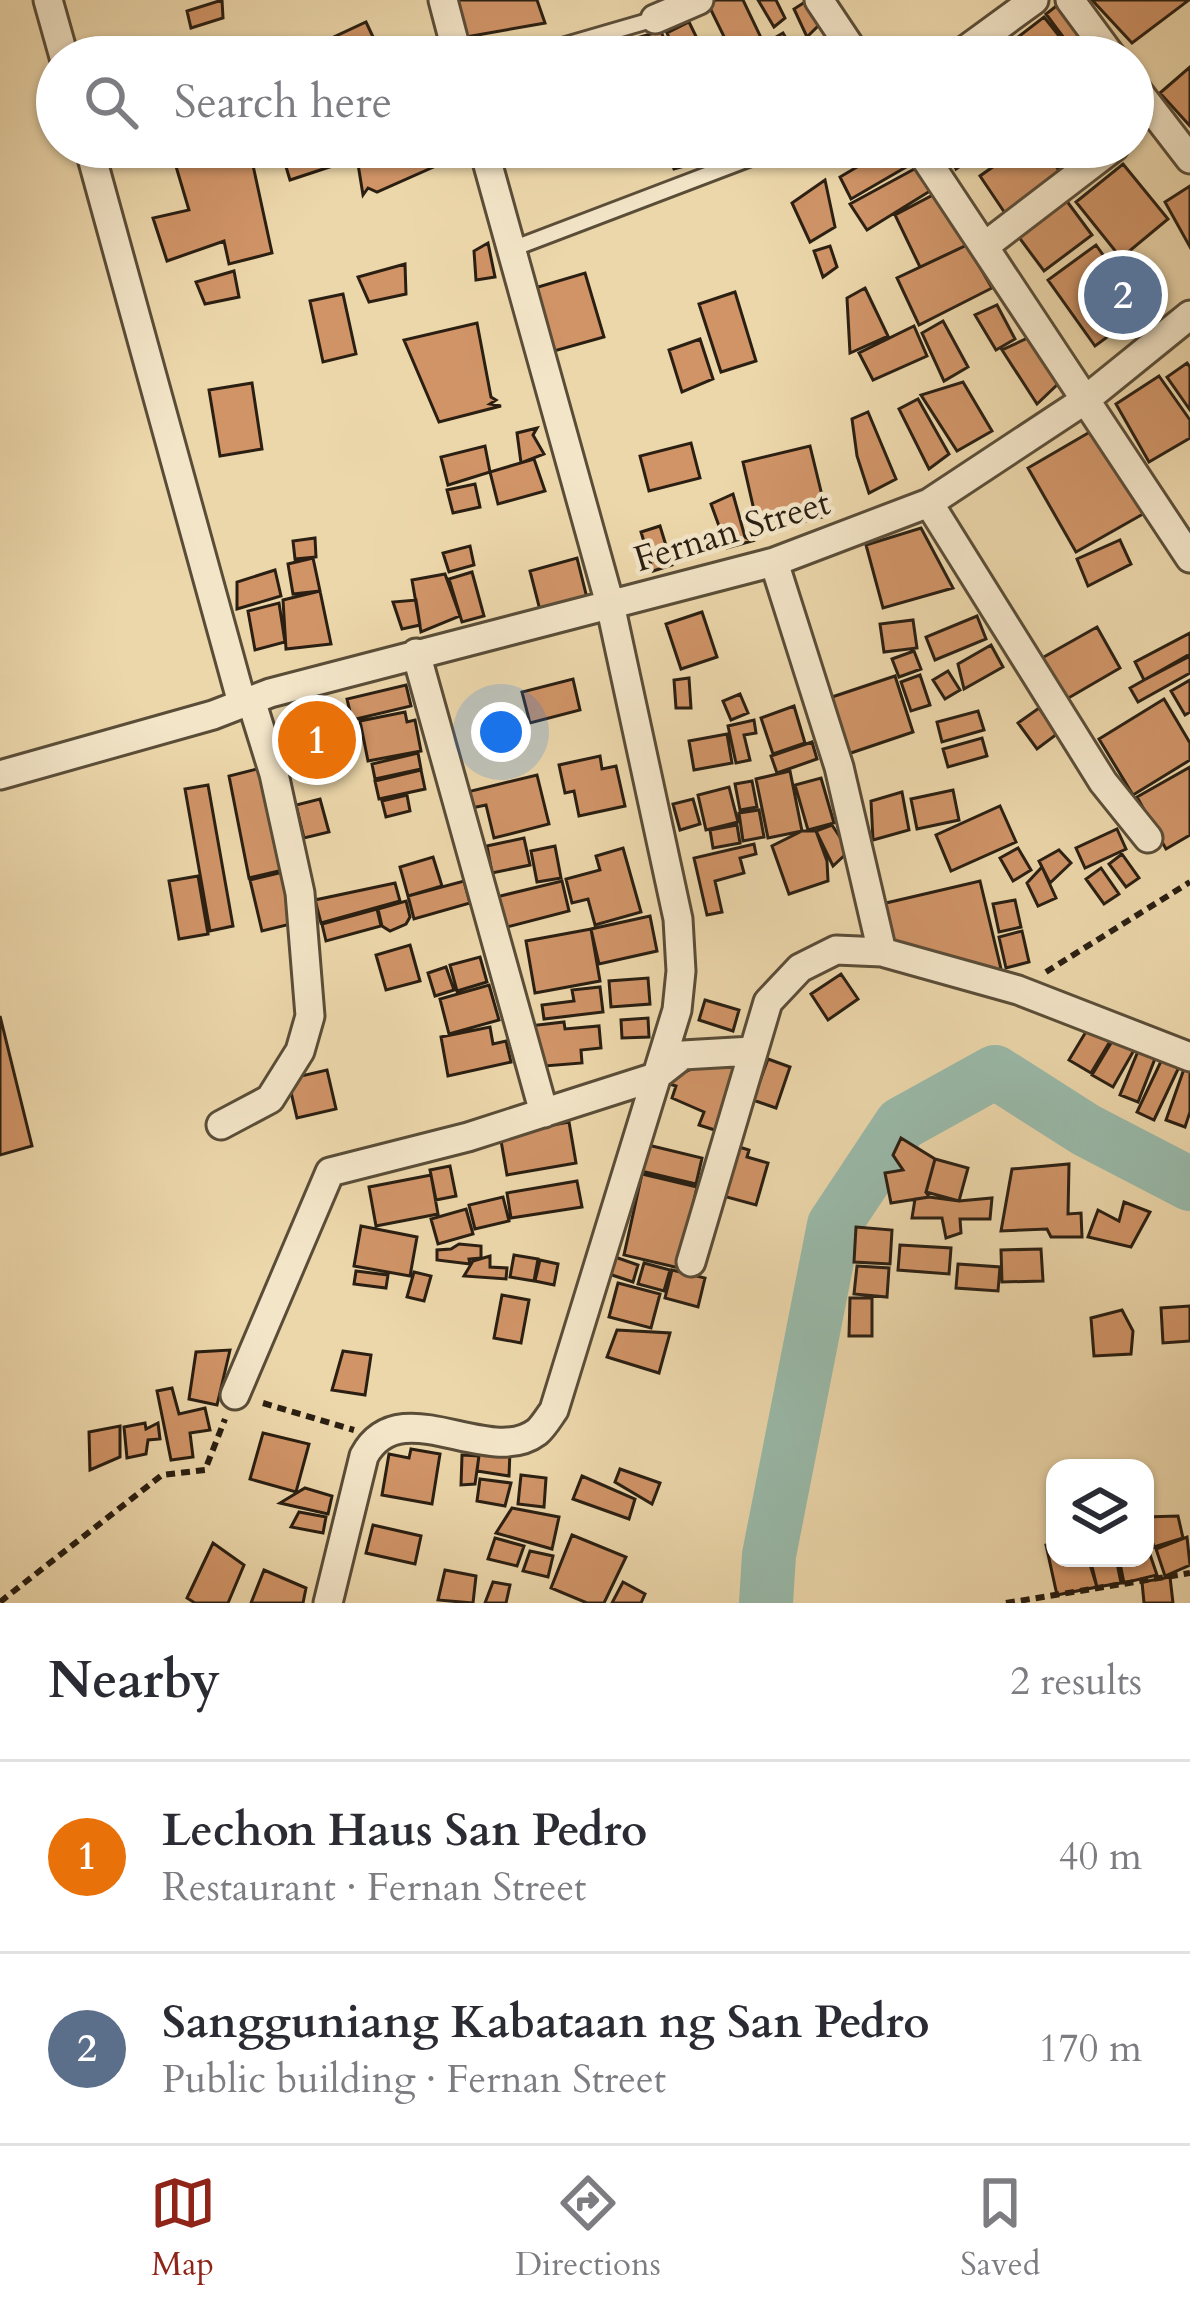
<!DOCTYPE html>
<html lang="en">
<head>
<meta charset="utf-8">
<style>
	body { margin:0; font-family:Cardo,serif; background:#f2f2f3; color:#2b2b33 }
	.controls { position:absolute; right:36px; bottom:36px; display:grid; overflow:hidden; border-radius:24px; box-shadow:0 3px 9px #0004 }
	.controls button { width:108px; height:108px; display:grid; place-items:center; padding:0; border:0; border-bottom:3px solid #e1e1e2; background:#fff; color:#2b2b33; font:60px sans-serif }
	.you { position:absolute; left:501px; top:732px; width:42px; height:42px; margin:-30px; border:9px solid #fff; border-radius:50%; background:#1a73e8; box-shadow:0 0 0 18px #1a73e833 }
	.badge { display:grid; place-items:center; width:78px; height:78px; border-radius:50%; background:#8f2418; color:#fff; font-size:39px; font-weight:700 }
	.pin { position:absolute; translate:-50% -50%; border:6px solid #fff; box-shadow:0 3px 12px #0006 }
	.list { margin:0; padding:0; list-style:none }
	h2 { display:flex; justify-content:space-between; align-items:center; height:156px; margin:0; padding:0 48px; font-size:51px }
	h2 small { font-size:39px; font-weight:400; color:#7c7c81 }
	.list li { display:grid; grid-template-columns:78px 1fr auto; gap:36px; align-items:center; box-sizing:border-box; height:192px; padding:0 48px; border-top:3px solid #e1e1e2 }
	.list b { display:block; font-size:45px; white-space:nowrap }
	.list p { margin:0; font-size:39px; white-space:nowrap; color:#7c7c81 }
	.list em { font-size:39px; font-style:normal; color:#7c7c81 }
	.icon { flex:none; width:66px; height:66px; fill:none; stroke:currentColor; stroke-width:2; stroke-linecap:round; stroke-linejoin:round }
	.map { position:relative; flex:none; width:1190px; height:1603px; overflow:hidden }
	.search { position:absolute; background:#fff; box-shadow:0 3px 9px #0004; left:36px; right:36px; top:36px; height:132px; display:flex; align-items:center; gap:30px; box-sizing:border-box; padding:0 42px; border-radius:66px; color:#7c7c81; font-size:45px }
	.sheet { height:540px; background:#fff }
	nav { display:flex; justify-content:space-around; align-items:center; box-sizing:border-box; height:168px; border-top:3px solid #e1e1e2; background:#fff; font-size:33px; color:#7c7c81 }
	nav a { display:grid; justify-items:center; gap:6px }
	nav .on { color:#8f2418 }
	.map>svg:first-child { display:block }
</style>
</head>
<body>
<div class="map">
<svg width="1190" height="1603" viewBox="0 0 1190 1603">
	<rect width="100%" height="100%" fill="#ecd7ab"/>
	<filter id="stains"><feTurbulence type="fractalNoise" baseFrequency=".00167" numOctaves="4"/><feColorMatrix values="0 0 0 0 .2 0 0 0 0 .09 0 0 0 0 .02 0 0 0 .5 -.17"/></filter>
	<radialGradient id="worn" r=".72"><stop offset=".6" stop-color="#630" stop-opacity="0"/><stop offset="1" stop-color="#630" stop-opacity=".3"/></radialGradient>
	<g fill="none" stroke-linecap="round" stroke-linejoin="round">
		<path stroke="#99baaa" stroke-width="54" d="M766 1603 769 1555 834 1225 901 1124 995 1072 1086 1130 1190 1184"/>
	</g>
	<path fill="#d09467" stroke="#2a1f12" stroke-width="3" d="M222 0 223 18 191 28 187 11Z
		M452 0H537L545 23 466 37Z
		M716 0H743L764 44 783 33 797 57H734L708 4Z
		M758 0H776L785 18 774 27Z
		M1064 0 1100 49 1092 57H1078L1046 14Z
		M1092 0H1189L1132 43Z
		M805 2 819 25 807 37 794 9Z
		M1044 17 1075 56 992 57Z
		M366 22 374 39 343 52 334 37Z
		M689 22 706 57H678L667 33Z
		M661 31 670 57H646L640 37Z
		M1190 67V126L1160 93Z
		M192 147H249L272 253 229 264 224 241 167 261 153 218 189 210 172 153Z
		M280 147H390L290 180Z
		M389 147H443L447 161 377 192 368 188 363 195 357 158Z
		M666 147H698L703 161 674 169Z
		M891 147 906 167 851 199 840 177Z
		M945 147H968L973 157 956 169Z
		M1021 147H1042L1061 173 1009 219 980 176Z
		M1045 147H1090L1096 155 1068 178Z
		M1123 164 1168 219 1121 258 1076 202Z
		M918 167 930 191 867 230 850 204Z
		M825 180 835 227 810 242 792 203Z
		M1190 186V247L1165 202Z
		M933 195 967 245 920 267 895 215Z
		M1066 200 1092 235 1044 271 1018 236Z
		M488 243 495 277 476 280 474 251Z
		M967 245 992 288 919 325 897 278Z
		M1096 245 1143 311 1095 346 1048 280Z
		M830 246 837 267 823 277 814 251Z
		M405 264 406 294 369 302 358 277Z
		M234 271 239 297 205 304 196 282Z
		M585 273 604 337 547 353 528 290Z
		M865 288 888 336 850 353 847 298Z
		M735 292 756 361 721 372 699 304Z
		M343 294 356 354 323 362 310 301Z
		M997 305 1015 339 996 350 975 315Z
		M943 321 968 367 944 381 922 333Z
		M477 323 491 397 496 400 490 404 501 406 439 422 404 340Z
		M914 326 927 356 873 380 859 353Z
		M1032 336 1059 383 1037 404 1002 350Z
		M700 339 713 379 682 392 669 350Z
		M1187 363 1190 367V410L1167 377Z
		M1159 376 1190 420V438L1149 462 1116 404Z
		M963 382 992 431 957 451 921 395Z
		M252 383 262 449 220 456 209 390Z
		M918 399 949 454 929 469 899 409Z
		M868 412 896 479 869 493 857 456 852 419Z
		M537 428 533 435 544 454 521 463 517 433Z
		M1095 429 1143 514 1076 552 1028 468Z
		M691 443 700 478 649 491 640 456Z
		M485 446 490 472 448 485 441 457Z
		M810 446 827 516 759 532 743 462Z
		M534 459 545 491 498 504 490 472Z
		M475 484 480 507 453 513 447 490Z
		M733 494 745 537 752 541 727 548 711 504Z
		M660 526 672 565 653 571 641 532Z
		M921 528 953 588 883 608 866 545Z
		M315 538 316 557 295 559 293 541Z
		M1120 540 1131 564 1088 586 1077 559Z
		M470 546 474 565 449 572 443 553Z
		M313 558 320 591 293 594 288 564Z
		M577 558 589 606 542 618 530 571Z
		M275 570 281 596 237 609V582Z
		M472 572 484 616 462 622 449 579Z
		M445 574 460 616 421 632 412 580Z
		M320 591 331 644 286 649 283 600Z
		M416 600 420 625 402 629 393 602Z
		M279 603 285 642 255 650 248 611Z
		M702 612 717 657 681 669 666 624Z
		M977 616 986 639 935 660 926 637Z
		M913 620 917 648 884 652 880 624Z
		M1097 627 1120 668 1065 700 1042 658Z
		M1190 633V656L1144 680 1135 662Z
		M991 645 1003 667 964 689 958 664Z
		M914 651 921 669 899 677 892 659Z
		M1190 654V673L1138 702 1130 688Z
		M948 671 960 690 945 699 933 680Z
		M920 675 930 705 911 711 901 682Z
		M895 676 913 732 842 756 823 700Z
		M689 678 691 708H676L674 680Z
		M573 679 580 710 530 723 522 692Z
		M1190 680V712L1185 715 1171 691Z
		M406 685 411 706 352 720 347 699Z
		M740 694 748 713 731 720 723 701Z
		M1164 699 1190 743V760L1133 795 1099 739Z
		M794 706 805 743 773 754 761 718Z
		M1039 708 1057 734 1037 749 1018 723Z
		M341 710 353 754 293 770 281 726Z
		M978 711 984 730 942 742 937 722Z
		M405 712 407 722 415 720 421 751 368 761 360 721Z
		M754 720 756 733 744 735 750 760 736 763 728 726Z
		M727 734 732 763 694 770 689 741Z
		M982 738 987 756 948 767 943 749Z
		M812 742 817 759 777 773 771 756Z
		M418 753 421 769 375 779 372 764Z
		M600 756 602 769 616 766 625 806 579 816 574 791 565 793 559 765Z
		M1190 767V835L1166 849 1137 797Z
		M261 768 283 870 249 878 229 776Z
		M421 770 425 789 379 799 375 781Z
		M790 771 802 831 768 838 756 779Z
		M537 775 549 824 494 838 486 805 467 809 463 793Z
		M821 778 834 823 808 830 795 785Z
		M752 781 757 807 740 810 735 784Z
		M208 785 233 926 210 931 185 789Z
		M729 787 738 822 706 830 698 795Z
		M953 790 959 820 917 829 911 799Z
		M902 792 909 830 873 840 871 801Z
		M407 795 410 811 386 817 382 801Z
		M320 799 329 832 304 838 296 805Z
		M693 799 700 824 680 830 673 804Z
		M1000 806 1016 842 951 871 936 835Z
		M759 810 764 837 743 841 739 813Z
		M737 825 740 843 713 848 710 830Z
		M832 825 849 851 833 866 816 831Z
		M1117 829 1126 849 1085 868 1076 848Z
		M802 831H816L827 861 828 881 789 894 772 846Z
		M524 838 530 865 492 873 487 846Z
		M754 844 756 854 740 858 744 873 715 881 722 912 707 915 694 858Z
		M555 846 561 878 537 882 531 851Z
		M623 848 641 912 595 925 588 899 572 903 566 879 600 870 596 856Z
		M1018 848 1031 870 1013 881 1000 858Z
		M1059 850 1071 863 1050 883 1039 861Z
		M1122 854 1139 878 1126 887 1109 864Z
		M433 857 442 886 408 896 400 867Z
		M1042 867 1056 898 1038 906 1027 883Z
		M1101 868 1119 894 1104 904 1086 879Z
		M283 872 295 923 262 931 250 880Z
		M198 876 208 934 179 939 169 881Z
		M464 881 470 903 414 919 408 896Z
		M562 881 569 911 499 929 492 898Z
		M980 881 1002 973 886 944V903Z
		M395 883 400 901 321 923 315 900Z
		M1015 900 1021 927 999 932 993 904Z
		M406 901 410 917 406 924 390 931 382 926 378 909Z
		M377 909 381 926 326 941 322 924Z
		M650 916 657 951 599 964 591 929Z
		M591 929 600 981 535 993 526 941Z
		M1022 931 1029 962 1006 968 999 937Z
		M410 945 420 981 386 990 376 955Z
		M480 957 487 982 457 991 450 965Z
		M446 967 454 990 435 996 428 973Z
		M841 974 858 999 828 1020 811 994Z
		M648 978 650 1004 611 1007 609 981Z
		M489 985 499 1020 449 1034 440 999Z
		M600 987 603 1012 544 1019 542 1005 574 1001 572 990Z
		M705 1000 739 1010 733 1031 699 1020Z
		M0 1016 32 1146 0 1155Z
		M648 1018 649 1037 622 1038 621 1020Z
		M564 1022 565 1029 599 1026 601 1048 581 1050 582 1063 545 1066 544 1060 533 1061 529 1026Z
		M1090 1025 1112 1038 1091 1073 1069 1060Z
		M490 1027 493 1044 506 1041 511 1062 448 1076 441 1037Z
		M1117 1033 1137 1045 1113 1087 1092 1075Z
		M1141 1044 1158 1051 1138 1102 1120 1095Z
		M725 1054 745 1060 721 1132 699 1125 704 1112 672 1098 676 1086 663 1082Z
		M1163 1057 1180 1065 1154 1120 1137 1112Z
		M768 1059 790 1067 776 1108 753 1100Z
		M1184 1069 1190 1071V1112L1185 1127 1166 1120Z
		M327 1070 336 1109 297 1118 288 1079Z
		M569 1122 576 1163 507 1175 500 1135Z
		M901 1138 935 1159 926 1192 929 1197 891 1203 885 1173 903 1170 893 1155Z
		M648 1145 702 1158 696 1184 641 1171Z
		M736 1146 749 1150 747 1157 768 1163 756 1205 723 1196Z
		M935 1159 968 1168 959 1201 926 1192Z
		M1069 1164 1068 1214 1081 1213 1082 1237H1051L1047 1229 1001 1231 1012 1169Z
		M450 1166 456 1196 436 1200 430 1170Z
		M642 1174 697 1187 679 1268 624 1255Z
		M431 1175 438 1214 376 1226 369 1187Z
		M577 1181 582 1207 511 1218 507 1193Z
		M503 1197 509 1221 475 1229 469 1205Z
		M929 1197 959 1201 992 1198 990 1219H960L961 1233 946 1238 942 1218H912L915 1199Z
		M1124 1202 1150 1212 1131 1247 1088 1237 1098 1210 1119 1221Z
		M466 1209 473 1234 438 1244 431 1219Z
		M361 1226 417 1237 410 1276 354 1266Z
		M856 1227 892 1230 890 1264 854 1262Z
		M459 1244 481 1246V1258L469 1259 470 1264 437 1260V1250L451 1249Z
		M900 1245 951 1248 949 1274 898 1270Z
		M1041 1249 1043 1281 1002 1282 1001 1250Z
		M514 1255 538 1259 534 1281 510 1277Z
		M490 1256V1267L507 1268 506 1279 464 1276 473 1261Z
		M615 1257 638 1265 633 1282 609 1274Z
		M540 1260 558 1264 554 1285 535 1281Z
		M644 1263 670 1270 664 1291 638 1284Z
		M958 1264 1000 1267 998 1291 956 1288Z
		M857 1266 889 1268 887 1297 854 1294Z
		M672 1270 705 1278 698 1307 665 1298Z
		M356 1271 388 1275 386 1288 354 1284Z
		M414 1272 431 1276 424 1301 407 1297Z
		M618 1283 660 1294 651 1328 609 1317Z
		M502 1295 529 1300 521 1343 494 1338Z
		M850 1298H872V1336H849Z
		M1190 1306V1341L1163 1343 1161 1308Z
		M1122 1310 1133 1331 1131 1354 1094 1356 1091 1318Z
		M617 1330 670 1333 659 1373 607 1357Z
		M230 1350 217 1405 189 1399 196 1352Z
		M343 1351 371 1355 365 1395 332 1390Z
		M172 1388 179 1414 205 1408 210 1430 190 1433 193 1457 171 1460 157 1391Z
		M145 1423 146 1429 158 1423 160 1439 148 1440 146 1454 127 1458 124 1427Z
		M120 1426V1457L90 1470 89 1432Z
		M263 1433 309 1444 296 1492 250 1479Z
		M480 1447 510 1451 509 1476 477 1471Z
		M411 1449 440 1454 432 1504 382 1495 389 1454 409 1458Z
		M462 1455 479 1456 475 1484 461 1485Z
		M620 1469 660 1483 652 1504 615 1482Z
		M521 1475 546 1478 544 1507 518 1504Z
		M582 1476 635 1499 629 1519 573 1499Z
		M480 1479 511 1483 505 1506 477 1501Z
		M305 1488 332 1496 328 1514 280 1503Z
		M512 1508 559 1517 552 1549 496 1533Z
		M299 1512 326 1517 323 1533 291 1527Z
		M1178 1516 1183 1538 1154 1547 1145 1517Z
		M373 1525 421 1536 415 1564 366 1553Z
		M572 1535 626 1557 604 1603H587L551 1588Z
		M1187 1537 1190 1565 1165 1576 1156 1549Z
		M495 1538 524 1546 517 1566 488 1559Z
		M1145 1540 1157 1575 1124 1583 1119 1558H1145Z
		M1055 1542V1558H1088L1097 1587 1057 1595 1046 1545Z
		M213 1543 244 1565 228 1603H195L187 1598Z
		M530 1551 553 1556 548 1577 523 1571Z
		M1090 1558H1116L1121 1583 1097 1587Z
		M264 1570 306 1588 303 1603H251Z
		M445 1570 476 1576 473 1603 438 1600Z
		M1170 1577 1173 1603H1144L1142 1582Z
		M493 1582 510 1585 506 1603H485Z
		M623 1582 645 1594 641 1603H612Z"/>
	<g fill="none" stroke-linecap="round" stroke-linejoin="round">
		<defs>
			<path id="service" d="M524 57 655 19
				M512 249 780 147"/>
			<path id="minor" d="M48 0 64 57
				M443 0 458 57
				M819 0 857 57
				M1070 0 1112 57
				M655 19 699 0
				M956 57 1034 0
				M1133 85 1190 159
				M89 147 242 703
				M918 147 1190 558
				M986 245 1114 147
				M929 503 1103 782 1148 838
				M774 562 839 767 882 952
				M416 653 544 1113
				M0 775 213 715 270 693 774 562 929 503 1085 400 1190 315
				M221 1125 270 1099 300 1051 310 1016 300 893 274 774 251 700
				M691 1262 768 1002 800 968 836 950 882 952 1018 990 1190 1057
				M235 1395 330 1172 468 1137 655 1077 683 1055 752 1051
				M328 1603 364 1456C400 1389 488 1469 537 1432 543 1427 549 1417 554 1410L677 1010 681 971 678 919 610 604 483 147"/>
		</defs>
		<use href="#service" stroke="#5a4d38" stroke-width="20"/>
		<use href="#minor" stroke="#5a4d38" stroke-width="33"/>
		<path stroke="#2a1f12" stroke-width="6" stroke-dasharray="9 6" stroke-linecap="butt" d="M1046 972 1190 882
			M263 1403 354 1430
			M0 1602 162 1475 205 1470 225 1419
			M1006 1603 1190 1573"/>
		<use href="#service" stroke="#f3e5c8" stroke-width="14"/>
		<use href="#minor" stroke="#f3e5c8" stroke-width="27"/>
	</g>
	<g text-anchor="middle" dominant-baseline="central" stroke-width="9" stroke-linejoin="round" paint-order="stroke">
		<g font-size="36" fill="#2a1f12" stroke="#f3e5c8">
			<text transform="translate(732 531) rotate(-17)">Fernan Street</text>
		</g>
	</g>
	<rect width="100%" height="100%" filter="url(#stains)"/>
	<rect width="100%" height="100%" fill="url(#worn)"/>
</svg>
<div class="controls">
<button><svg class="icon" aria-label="layers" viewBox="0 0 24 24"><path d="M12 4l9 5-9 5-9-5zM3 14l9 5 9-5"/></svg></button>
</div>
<div class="you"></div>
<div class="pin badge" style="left:317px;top:740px;background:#e8710a">1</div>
<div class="pin badge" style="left:1123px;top:295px;background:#5c6f8a">2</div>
<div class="search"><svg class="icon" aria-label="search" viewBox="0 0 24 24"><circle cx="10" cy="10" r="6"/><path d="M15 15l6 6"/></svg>Search here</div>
</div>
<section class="sheet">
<h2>Nearby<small>2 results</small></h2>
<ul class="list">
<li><span class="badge" style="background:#e8710a">1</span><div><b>Lechon Haus San Pedro</b><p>Restaurant · Fernan Street</p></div><em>40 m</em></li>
<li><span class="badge" style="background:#5c6f8a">2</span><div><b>Sangguniang Kabataan ng San Pedro</b><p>Public building · Fernan Street</p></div><em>170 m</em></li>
</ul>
</section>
<nav>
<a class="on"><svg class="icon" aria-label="map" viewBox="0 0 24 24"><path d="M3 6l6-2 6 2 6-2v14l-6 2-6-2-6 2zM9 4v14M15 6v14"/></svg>Map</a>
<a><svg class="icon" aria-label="directions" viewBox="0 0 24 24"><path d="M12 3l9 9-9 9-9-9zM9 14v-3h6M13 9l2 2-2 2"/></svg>Directions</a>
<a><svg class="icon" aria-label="saved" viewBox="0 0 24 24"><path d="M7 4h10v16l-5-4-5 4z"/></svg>Saved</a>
</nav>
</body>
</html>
